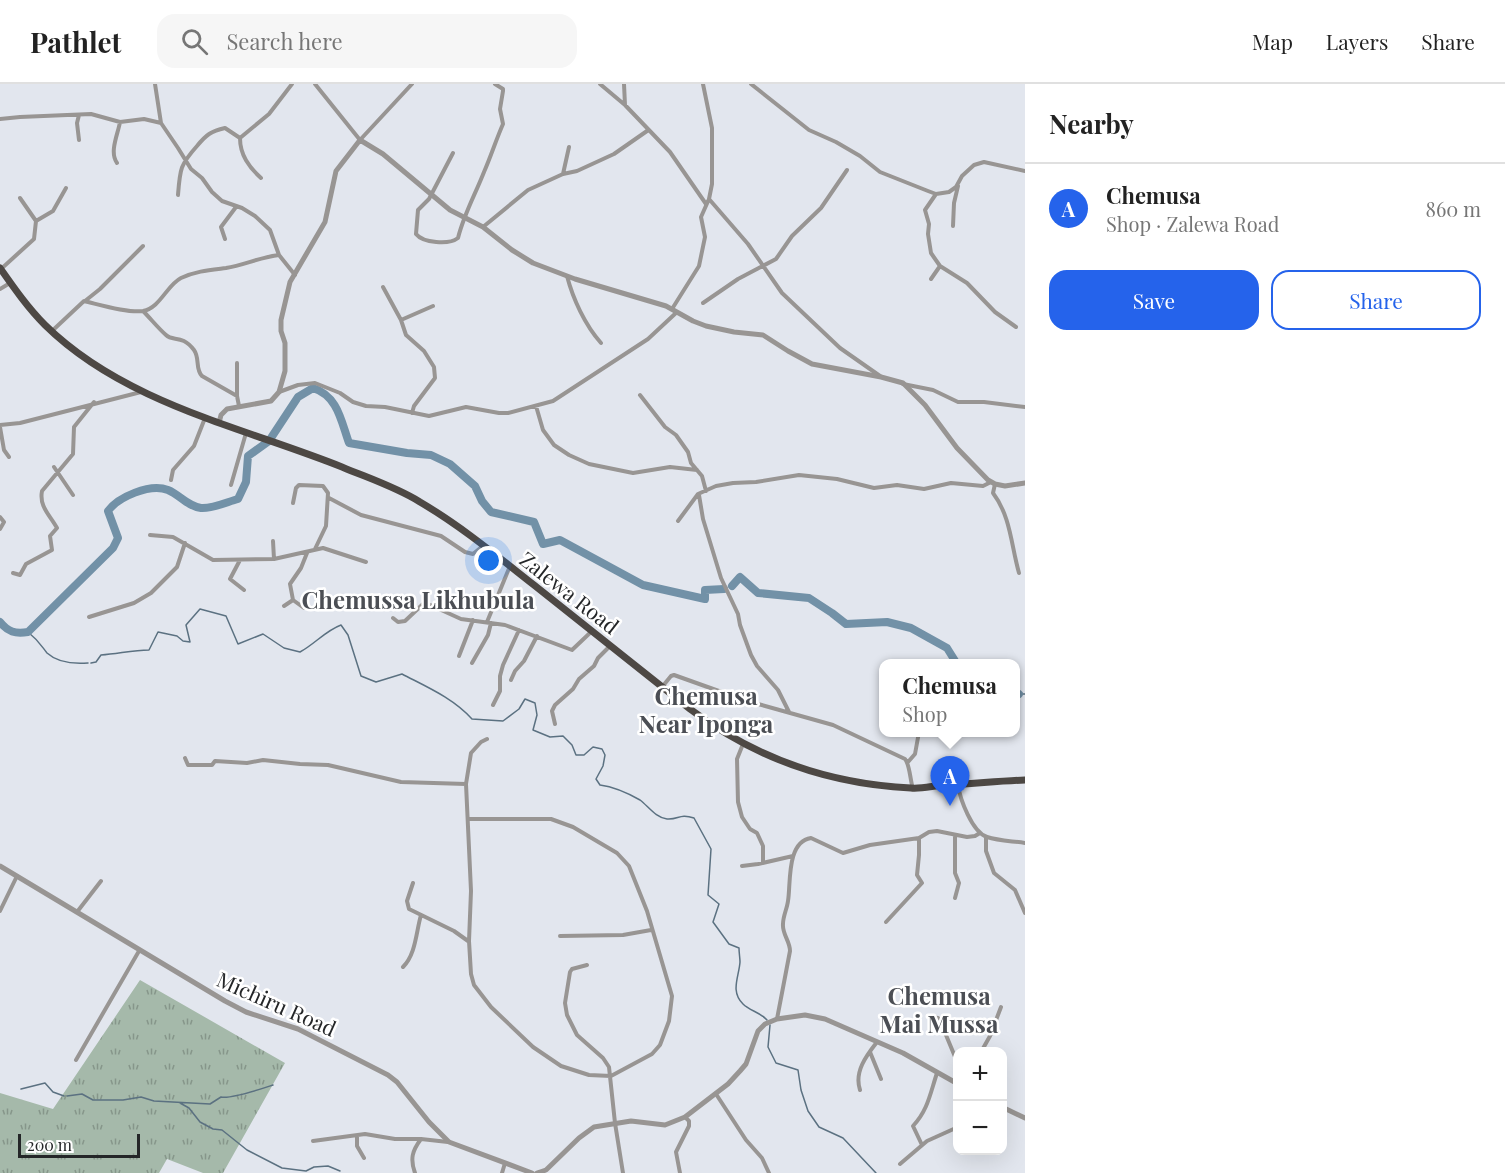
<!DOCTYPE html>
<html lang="en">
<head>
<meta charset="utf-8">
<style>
	body { margin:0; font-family:"Playfair Display",serif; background:#f6f6f6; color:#222 }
	.controls { position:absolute; right:18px; bottom:18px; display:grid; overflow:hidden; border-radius:12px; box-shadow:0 6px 24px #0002 }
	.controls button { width:54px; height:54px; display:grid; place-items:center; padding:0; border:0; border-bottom:2px solid #e0e0e0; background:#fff; color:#222; font:30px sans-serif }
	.scale { position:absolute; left:18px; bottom:15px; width:122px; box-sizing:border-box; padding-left:6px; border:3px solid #242628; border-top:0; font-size:16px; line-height:21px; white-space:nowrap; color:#242628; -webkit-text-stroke:4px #fff; paint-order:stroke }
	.you { position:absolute; left:489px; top:477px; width:21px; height:21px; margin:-15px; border:4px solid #fff; border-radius:50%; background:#1a73e8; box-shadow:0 0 0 9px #1a73e833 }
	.badge { display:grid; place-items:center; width:39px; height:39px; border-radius:50%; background:#2563eb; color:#fff; font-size:20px; font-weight:700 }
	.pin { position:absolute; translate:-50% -50px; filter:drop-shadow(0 2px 3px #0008) }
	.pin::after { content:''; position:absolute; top:32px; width:21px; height:18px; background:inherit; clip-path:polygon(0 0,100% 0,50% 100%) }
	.popup { position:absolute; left:879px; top:575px; width:141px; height:78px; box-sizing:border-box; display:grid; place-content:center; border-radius:12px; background:#fff; filter:drop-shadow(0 2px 4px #0005); font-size:20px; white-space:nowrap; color:#767676 }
	.popup b { font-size:22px; color:#222 }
	.popup::after { content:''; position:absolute; left:50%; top:100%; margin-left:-12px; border:12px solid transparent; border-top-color:#fff }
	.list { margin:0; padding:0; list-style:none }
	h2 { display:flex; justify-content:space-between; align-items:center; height:78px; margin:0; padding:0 24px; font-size:26px }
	h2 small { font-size:20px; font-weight:400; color:#767676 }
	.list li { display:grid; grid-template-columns:39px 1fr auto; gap:18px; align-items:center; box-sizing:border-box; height:90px; padding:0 24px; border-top:2px solid #e0e0e0 }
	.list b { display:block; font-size:22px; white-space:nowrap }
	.list p { margin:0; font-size:20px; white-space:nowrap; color:#767676 }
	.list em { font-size:20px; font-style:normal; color:#767676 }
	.actions { display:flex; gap:12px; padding:18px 24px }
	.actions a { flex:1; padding:14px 0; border:2px solid #2563eb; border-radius:18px; text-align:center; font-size:21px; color:#2563eb }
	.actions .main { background:#2563eb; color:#fff }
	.icon { flex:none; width:33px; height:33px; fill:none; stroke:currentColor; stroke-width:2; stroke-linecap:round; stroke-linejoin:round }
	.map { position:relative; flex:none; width:1025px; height:1089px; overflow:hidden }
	header { display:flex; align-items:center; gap:36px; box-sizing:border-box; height:84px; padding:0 30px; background:#fff; border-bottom:2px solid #e0e0e0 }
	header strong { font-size:28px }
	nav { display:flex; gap:33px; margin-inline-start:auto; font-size:21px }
	.search { width:420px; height:54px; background:#f6f6f6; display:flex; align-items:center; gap:15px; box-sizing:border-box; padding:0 21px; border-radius:18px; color:#767676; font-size:22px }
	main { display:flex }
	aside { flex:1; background:#fff }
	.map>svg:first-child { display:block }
</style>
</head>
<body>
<header>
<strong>Pathlet</strong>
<div class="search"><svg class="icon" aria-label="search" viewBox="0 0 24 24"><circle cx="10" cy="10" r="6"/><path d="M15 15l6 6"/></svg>Search here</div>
<nav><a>Map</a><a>Layers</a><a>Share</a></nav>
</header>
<main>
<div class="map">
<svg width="1025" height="1089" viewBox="0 0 1025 1089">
	<defs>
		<pattern id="grass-tufts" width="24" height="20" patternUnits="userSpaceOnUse" patternTransform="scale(1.5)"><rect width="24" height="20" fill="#a5b9aa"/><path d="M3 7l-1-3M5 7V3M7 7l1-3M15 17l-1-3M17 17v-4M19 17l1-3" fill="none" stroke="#86968a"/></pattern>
	</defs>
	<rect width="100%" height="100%" fill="#e2e6ee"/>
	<path fill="url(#grass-tufts)" d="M140 896 285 979 223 1089H203L167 1075 159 1089H0V1009L53 1025Z"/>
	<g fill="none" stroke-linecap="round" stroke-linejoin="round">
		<path stroke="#5b7181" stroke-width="1.5" d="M28 548C38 556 40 560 47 569 58 579 75 580 88 579
			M91 579 96 578 101 571C118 570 132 566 149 566L158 548 177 552 183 557 190 558 186 541 200 525 226 532 238 560 263 550 284 564 300 568C315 560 325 547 341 541L348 551 361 592 376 598 402 590C427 603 453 614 472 635L503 637 519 625 525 615 535 619 537 631 533 646 550 653 563 652 572 661 576 671H584L593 663 602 665 605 671 603 682 596 695 600 701C615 703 626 708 640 716 648 722 656 734 667 735 679 736 679 729 694 734L711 765 708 811 719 820 713 838 729 860 739 864C739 869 740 874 740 878 739 893 730 907 743 920 750 927 760 928 767 936
			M1019 610H1025
			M770 941 768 963 776 979 798 986 801 1006 808 1027 819 1043 843 1054 876 1089
			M21 1005 45 999 53 1008 64 1012
			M67 1012 82 1010 93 1016H123L141 1013 154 1017 210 1020 221 1013C232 1015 261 1005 273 1001
			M180 1019 189 1024 200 1038 213 1045 222 1046 247 1066 282 1084 306 1087 314 1083 328 1082 340 1087"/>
		<path stroke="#7291a7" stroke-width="8" d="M732 502 740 493 758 509 809 514 832 529 846 540 887 538 911 544 947 564 957 580
			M0 538C8 548 15 550 28 548L113 464 118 454 108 427C118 413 150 399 168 406 180 411 187 422 201 424 212 425 227 418 238 415L246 398 248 372 269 357 298 313 313 304C338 312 341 337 349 359L407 369 431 371 450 380 475 402 482 417 491 428 534 438 543 460 560 456 643 501 705 515V506L724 505
			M1016 608 1019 610"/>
		<path stroke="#989593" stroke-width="4" d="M155 0 161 39
			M315 0 360 56 412 0
			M600 0 625 21 670 68 706 120
			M624 0 625 21
			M751 0 809 46 836 58 860 72 880 88 928 107 936 110 949 108 956 103 962 92 974 81 984 78 1025 87
			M79 31 77 39 79 56
			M0 35 20 33 91 30 120 38 144 35 161 39 178 64 191 85 202 94 212 108 222 117 242 124 255 132 270 146 279 171 295 191
			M453 69 429 115 418 126 416 150C423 159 449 161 458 154 464 130 475 111 484 88 491 72 496 56 503 40L500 25 503 7V5L495 0
			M117 79C109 68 118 50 120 38
			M563 90 569 63
			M261 94C249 83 240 71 240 54L269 30 292 0
			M178 111C180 85 180 81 197 62 206 51 211 47 225 44L240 54
			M709 115 748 160 782 209 840 264 880 292
			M36 137 53 127 66 104
			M953 142 954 119 958 102
			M483 143 528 106 563 90 577 87 614 70 647 47
			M225 155 221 143 236 123
			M940 182 967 199 995 228 1016 243
			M1 185 34 155 36 137 20 114
			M567 192C573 215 585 241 601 259
			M931 195 940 182 931 169 928 150 929 140 925 126 936 110
			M383 203 401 236 406 251 424 267 434 283 435 294 414 322 412 329
			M0 205 10 199
			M85 217 100 205 143 162
			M703 219 738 195 776 175 792 152 821 124 847 86
			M672 225 699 182 705 153 701 133 709 115 712 100V44L703 0
			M143 227C151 235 158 244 166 251 173 258 182 250 194 266 200 274 195 285 202 292L237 312
			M401 236 433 222
			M52 247 84 217C101 221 127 229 143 227 160 224 167 201 181 194 196 187 210 186 226 184 244 181 261 173 279 171
			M237 279V312L239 322
			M903 300 933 306 958 318H984L1025 323
			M279 308 298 301 315 299 340 309 353 318 366 322 385 323 429 332 466 323 499 329H508L553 317 648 255 677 228
			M640 311 665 343 676 351 688 368 691 379 702 392 706 407
			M536 322 543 346 554 361 569 371 589 380 633 389 670 383 697 386
			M0 341 20 339 141 308
			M0 343 4 366 9 373
			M54 383 73 411
			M171 396 173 386 194 362 205 334
			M995 400 993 409C1011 433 1011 461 1019 489
			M231 401 246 349
			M699 411 703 435 721 494 738 530 740 541 751 571 757 582 778 606 789 628
			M329 414 361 431 441 452 465 468 473 470 484 461
			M293 419 296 404 299 401 323 402 328 409 326 442 315 465
			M0 433 4 438 0 445
			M678 437 698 410 716 402 733 399 756 398 799 391 837 395 874 404 897 401 924 405 951 399 983 402 991 398
			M150 451 173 453 213 476 274 475 323 464 366 478
			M273 457 274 475
			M240 476 230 495 244 506
			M13 489 20 491 26 480 52 466 50 452 57 444C50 431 39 423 42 407L73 370 74 343 94 318
			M284 522 293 516
			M304 524 293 516 290 500 301 484 307 469
			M89 533 134 519 151 509 177 483 185 459
			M393 534 398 538 405 537 423 520H428L461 535 505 541 572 566 592 547
			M487 538 510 482
			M459 572 473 536
			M472 579 488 551 491 539
			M511 596 515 587 524 577 537 552
			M662 603 671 592 674 591 744 616 833 641 905 675C910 681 910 696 913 705
			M493 621 500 607V592L503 581 519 546
			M555 640 552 627 555 621 573 605 579 595 594 582 598 574 610 562
			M743 660 737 675 738 718 742 733 750 745 757 749 763 762V779
			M185 674 188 681H212L215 677 247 679 263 676 300 680 328 681 401 698 466 700
			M908 678 915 670 919 648
			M958 701C960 715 972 748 987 753 999 757 1013 757 1025 759
			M469 735H551L573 743 617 769 629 782 647 827 672 912 669 937 660 961 652 970 611 992 589 991 561 982 533 963 491 923 474 901 471 890 469 857 471 807 466 700 471 669 481 658 487 655
			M955 751V789L959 799 955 814
			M986 754V767L994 789 1015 806 1025 829
			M742 782 758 780 793 772
			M413 799 407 817 409 825 454 847 468 857
			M0 827 17 792
			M77 828 101 797
			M886 838 922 799 917 791 919 771V754
			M560 852 623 851 651 846
			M587 881 572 885 570 888 565 919 567 931 577 951 603 974 609 983 615 1039 623 1089
			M403 883C416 870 416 848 421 831
			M932 933 938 934 941 939 958 980
			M777 935 790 867C790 857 782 850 783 840 783 832 787 825 788 817 791 800 786 758 811 754L843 769 870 761 919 754 929 748 937 747 967 753 975 752 980 749
			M870 968 881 995
			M981 968 990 952 1001 923
			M76 976 139 867
			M860 1006C854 988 866 972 877 958
			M716 1010 746 1056 762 1074 769 1089
			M357 1052V1062L364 1074
			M313 1057 365 1050 395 1055H421
			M922 1061 913 1042C928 1026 930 1010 937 989
			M900 1080 927 1057 958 1043
			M415 1089C410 1075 412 1067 421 1055L448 1058
			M502 1089 505 1079
			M680 1089 676 1068 689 1042V1037L685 1033"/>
		<path stroke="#989593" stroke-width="5" d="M219 339 221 331 227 325 271 317 279 308 285 287V259L281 247V236L290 198 325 138 336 87 360 56 383 70 450 126 483 143 512 166 533 179 575 195 666 222 693 237 706 242 734 248 763 251 788 267 812 280 881 293 903 299 925 321 957 364 988 396 995 400 1005 402 1025 399
			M0 782 225 917 246 928 298 945 388 991 397 998 429 1038 449 1058 532 1089
			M1002 1023 1025 1034
			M537 1089 546 1086 579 1054 594 1043 631 1037 665 1041 685 1033 728 1000 740 987 746 980 758 947 765 940 777 935 805 931 825 935 903 969 958 1000"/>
		<path stroke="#4d4844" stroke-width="7" d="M0 184C14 204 28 224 45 241 124 319 242 343 342 383 368 394 396 403 420 418 461 442 497 472 534 501 586 542 638 584 690 625 756 675 828 700 911 704 921 705 932 702 943 701 970 700 998 697 1025 696"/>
	</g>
	<g text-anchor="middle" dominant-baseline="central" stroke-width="5" stroke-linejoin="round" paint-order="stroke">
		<g font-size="21" fill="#242628" stroke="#fff">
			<text transform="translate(570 508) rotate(38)">Zalewa Road</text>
			<text transform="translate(277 919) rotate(24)">Michiru Road</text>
		</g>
		<g font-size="24" font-weight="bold" fill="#4b4e54" stroke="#fff">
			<text x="418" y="515">Chemussa Likhubula</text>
			<text x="706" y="611">Chemusa<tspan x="706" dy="28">Near Iponga</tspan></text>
			<text x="939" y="911">Chemusa<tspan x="939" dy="28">Mai Mussa</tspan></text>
		</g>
	</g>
</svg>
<div class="controls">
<button>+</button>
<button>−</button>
</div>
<div class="scale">200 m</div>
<div class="you"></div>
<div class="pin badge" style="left:950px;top:722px">A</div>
<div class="popup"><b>Chemusa</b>Shop</div>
</div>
<aside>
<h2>Nearby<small></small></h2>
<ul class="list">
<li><span class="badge">A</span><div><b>Chemusa</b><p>Shop · Zalewa Road</p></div><em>860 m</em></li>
</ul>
<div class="actions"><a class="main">Save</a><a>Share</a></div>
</aside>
</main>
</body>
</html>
